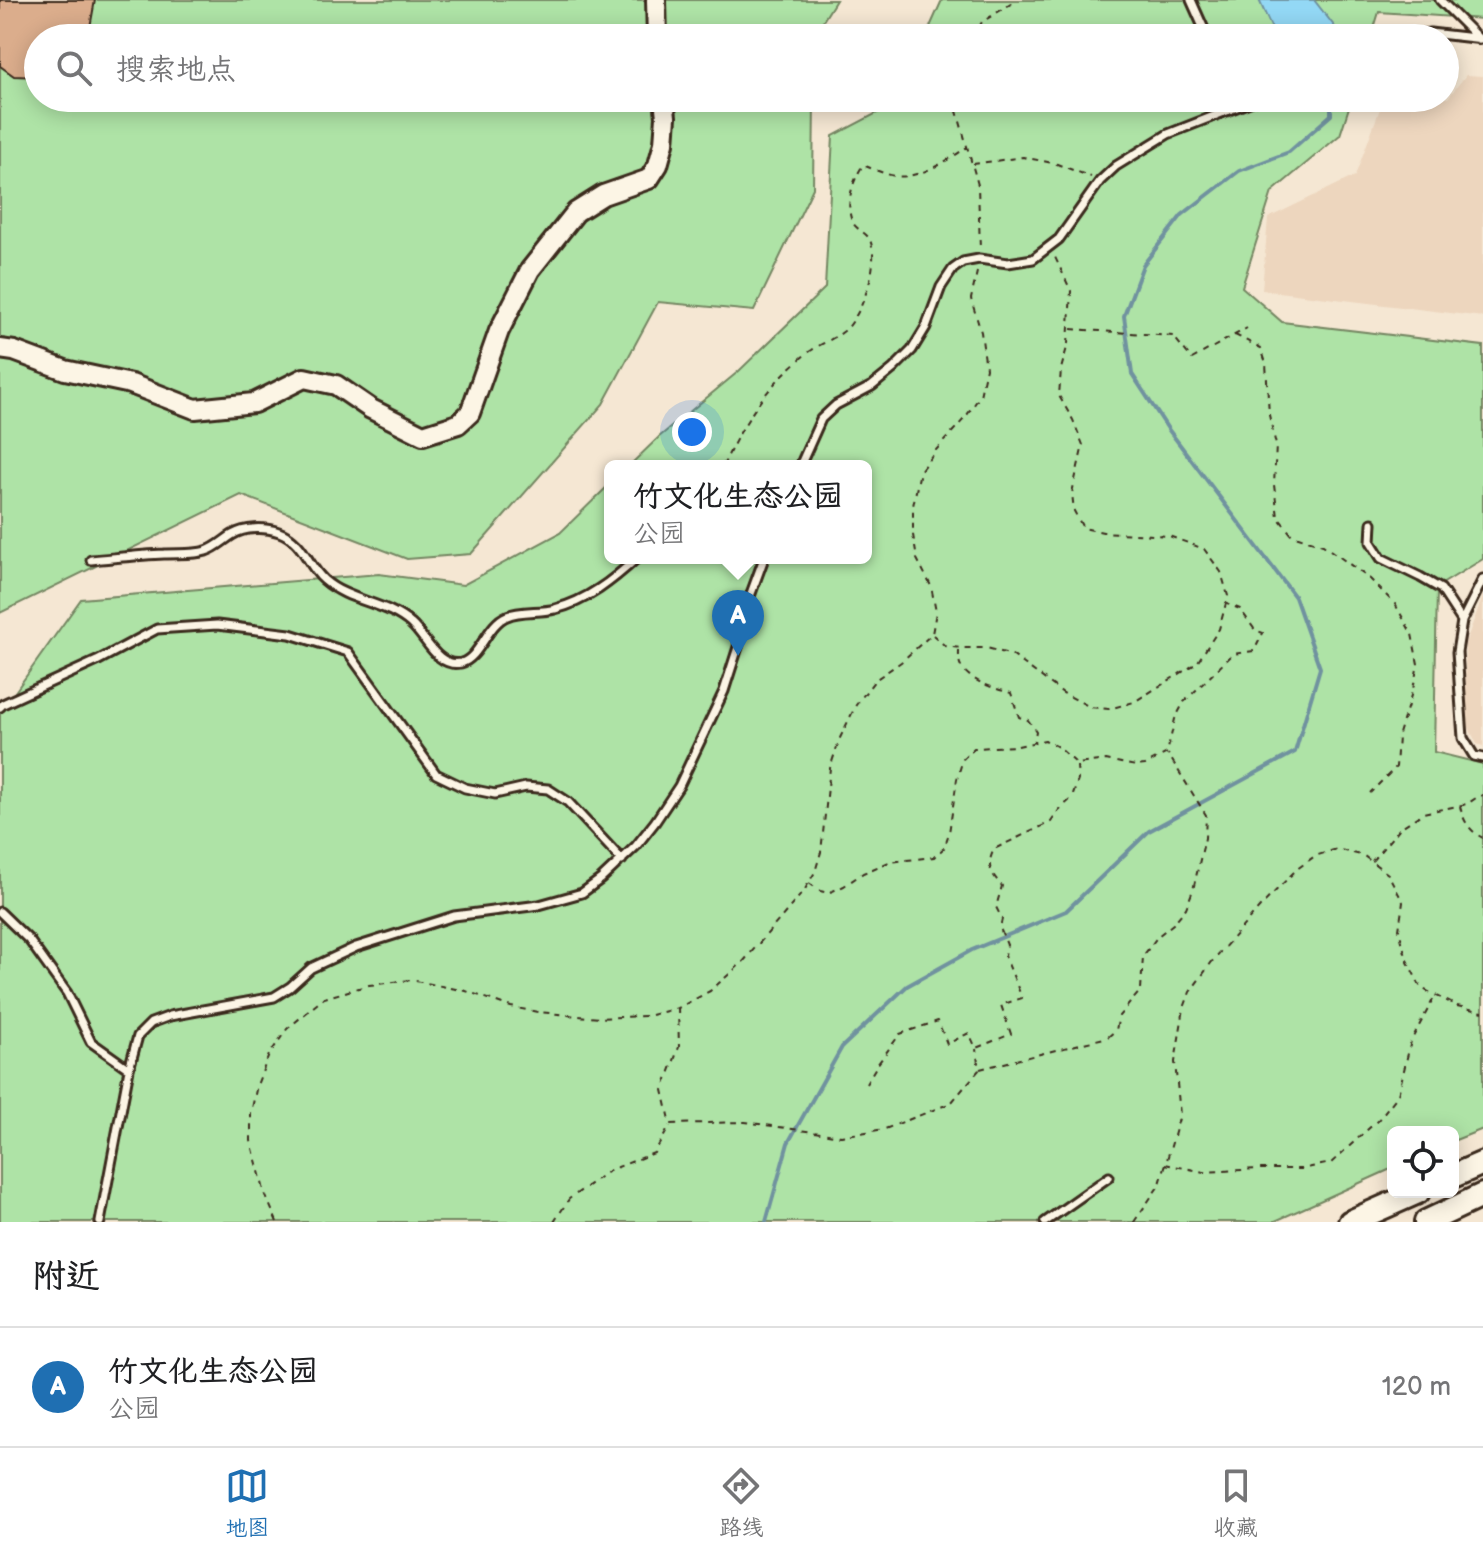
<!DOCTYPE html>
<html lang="zh">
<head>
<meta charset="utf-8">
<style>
	body { margin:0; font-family:"Balsamiq Sans","LXGW WenKai TC",sans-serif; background:#f2f2f2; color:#202124 }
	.controls { position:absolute; right:24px; bottom:24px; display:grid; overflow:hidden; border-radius:12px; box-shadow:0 4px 20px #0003 }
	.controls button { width:72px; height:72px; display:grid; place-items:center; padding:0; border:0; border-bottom:2px solid #e0e0e0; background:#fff; color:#202124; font:40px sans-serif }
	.you { position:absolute; left:692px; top:432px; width:28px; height:28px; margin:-20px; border:6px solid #fff; border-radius:50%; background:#1a73e8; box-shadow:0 0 0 12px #1a73e833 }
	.badge { display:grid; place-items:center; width:52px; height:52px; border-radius:50%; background:#1f6fb2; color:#fff; font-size:26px; font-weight:700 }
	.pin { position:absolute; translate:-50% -66px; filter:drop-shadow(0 2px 4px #0008) }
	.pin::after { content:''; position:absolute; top:42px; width:28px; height:24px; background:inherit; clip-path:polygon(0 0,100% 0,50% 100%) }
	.popup { position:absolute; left:604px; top:460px; width:268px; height:104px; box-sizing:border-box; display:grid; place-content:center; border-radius:12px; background:#fff; filter:drop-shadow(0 2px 6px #0005); font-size:26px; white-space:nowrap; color:#757577 }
	.popup b { font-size:30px; color:#202124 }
	.popup::after { content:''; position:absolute; left:50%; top:100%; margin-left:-16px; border:16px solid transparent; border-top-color:#fff }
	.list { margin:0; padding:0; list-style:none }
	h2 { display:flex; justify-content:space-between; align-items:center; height:104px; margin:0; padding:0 32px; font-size:34px }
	h2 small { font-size:26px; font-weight:400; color:#757577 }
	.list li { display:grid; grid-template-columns:52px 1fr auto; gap:24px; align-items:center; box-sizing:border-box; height:120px; padding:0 32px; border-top:2px solid #e0e0e0 }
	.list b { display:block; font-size:30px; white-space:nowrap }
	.list p { margin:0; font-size:26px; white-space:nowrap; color:#757577 }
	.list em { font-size:26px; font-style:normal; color:#757577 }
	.icon { flex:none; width:44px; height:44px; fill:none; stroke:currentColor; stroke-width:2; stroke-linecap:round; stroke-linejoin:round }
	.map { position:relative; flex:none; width:1483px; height:1222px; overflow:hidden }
	.search { position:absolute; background:#fff; box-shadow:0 4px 20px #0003; left:24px; right:24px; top:24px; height:88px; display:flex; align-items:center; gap:20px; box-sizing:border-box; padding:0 28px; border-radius:44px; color:#757577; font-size:30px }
	.sheet { height:224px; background:#fff }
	nav { display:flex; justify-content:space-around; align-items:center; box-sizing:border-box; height:112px; border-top:2px solid #e0e0e0; background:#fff; font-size:22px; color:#757577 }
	nav a { display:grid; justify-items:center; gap:4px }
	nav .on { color:#1f6fb2 }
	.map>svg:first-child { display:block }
</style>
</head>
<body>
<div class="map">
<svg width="1483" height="1222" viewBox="0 0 1483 1222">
	<rect width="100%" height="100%" fill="#f5e7d3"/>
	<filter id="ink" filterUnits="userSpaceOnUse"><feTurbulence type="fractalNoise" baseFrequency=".0125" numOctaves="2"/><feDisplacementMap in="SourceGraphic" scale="16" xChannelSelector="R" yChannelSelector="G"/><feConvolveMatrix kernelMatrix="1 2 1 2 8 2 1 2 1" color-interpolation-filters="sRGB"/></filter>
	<g filter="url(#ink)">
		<path fill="#edd6be" d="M1466 75 1483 76V317L1262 290 1268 218 1355 176 1384 98H1448Z
			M1483 596V746L1477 744 1466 722 1465 644Z"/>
		<path fill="#aee3a6" stroke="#748662" stroke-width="2" d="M0 0H836L816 32V38H38V98H814L813 188 754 311 658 302 603 404 471 554 407 559 241 495 0 613Z
			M942 0H1483V19L1379 12 1371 38H925Z
			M900 98H1352L1340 135 1272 192 1242 287 1282 322 1483 346V559L1437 587 1434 752 1483 764V1129L1453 1141V1132H1393V1168L1273 1222H0V713L81 599 379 574 463 585 560 533 610 484V558H866V466H629L659 437 739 371 825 288 833 136 898 102Z"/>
		<path fill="#93d8f5" stroke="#70929f" stroke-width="2" d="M1259 0H1314L1335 27 1322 38H1276Z"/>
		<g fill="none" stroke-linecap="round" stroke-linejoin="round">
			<path stroke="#70929f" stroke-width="4" d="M766 1222 788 1143 842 1047 907 986 972 950 1066 911 1149 831 1295 752 1320 668 1295 597 1168 429 1132 374 1124 316 1143 265 1182 215 1239 171 1289 152 1331 115V98"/>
		</g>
		<path fill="#dbad8c" stroke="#3b2a1e" stroke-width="2" d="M0 0H95L89 33 84 38H38V77L14 76 0 66Z"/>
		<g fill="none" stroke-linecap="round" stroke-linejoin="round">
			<defs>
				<path id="lane" d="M1191 0 1208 38
					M1440 0 1479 39
					M1401 38 1430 33 1483 39
					M800 466 821 419 836 405 872 386 893 369 912 350 926 327 941 287 953 269 963 262 979 259 1008 263 1033 259 1059 239 1100 181 1116 166 1168 134 1260 98
					M1372 523 1371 542 1381 558 1420 577 1441 589 1462 621
					M91 560C115 558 140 555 164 554 177 553 194 555 206 551 216 548 224 540 232 535 245 527 265 527 279 532 304 541 307 565 324 580 349 602 387 602 411 624 426 637 437 668 461 663 480 658 487 624 507 616 520 610 541 613 555 609 587 601 613 580 637 558
					M1483 579 1462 621 1457 652 1463 738 1474 756 1483 758
					M0 707 3 704 97 661 157 629 217 625 290 634 348 652 436 774 465 788 495 794 526 787 548 789 568 802 622 860
					M0 912 29 940 67 993 91 1042 129 1069
					M100 1222 129 1069 138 1036 151 1023 170 1016 274 997 290 987 311 968 356 947 454 916 539 905 582 893 601 879 636 846 655 822 679 786 724 691 738 647 745 610 764 558
					M1045 1222 1109 1177"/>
				<path id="secondary" d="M656 0 657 38
					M0 349 14 351 65 370 131 384 195 409 254 403 304 378 336 385 371 409 423 435 458 424 470 413 499 331 530 270 576 212 603 195 649 179 658 165 664 143 666 117 664 98"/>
				<path id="primary" d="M1453 1176 1483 1163
					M1350 1222 1418 1192
					M1426 1222 1483 1195"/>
			</defs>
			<use href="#lane" stroke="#3b2a1e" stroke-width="13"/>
			<use href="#secondary" stroke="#3b2a1e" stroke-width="24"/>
			<use href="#primary" stroke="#3b2a1e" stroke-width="28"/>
			<path stroke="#3b2a1e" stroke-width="2" stroke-dasharray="6 6" stroke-linecap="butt" d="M973 38 982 22 1017 0
				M957 98V111L978 185 980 250
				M973 164 1023 157 1057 164 1091 177
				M1071 329 1173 336 1192 359 1247 328
				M1235 335 1261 348 1266 363 1269 415 1276 445 1274 485 1278 517 1292 535 1323 545 1370 579 1395 604 1412 634 1418 664 1413 689 1398 737 1396 767 1370 793
				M723 466C739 431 760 396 788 370 796 363 804 355 812 350 822 343 834 339 844 331 851 326 857 314 861 306 869 287 878 260 870 240 867 233 857 230 853 223 844 206 853 180 863 165 873 169 884 174 895 176 917 180 949 160 967 147
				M933 635 945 646 960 648H987L1012 655 1063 693 1090 707 1109 709 1134 702 1197 663 1219 629 1228 596 1221 572 1204 549 1169 536 1103 532 1083 528 1074 511 1072 493 1083 445 1073 420 1059 396 1061 369 1068 344 1071 291 1054 255
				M959 650C959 657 958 664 963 669 972 682 996 689 1011 693L1019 717 1028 720 1036 731 1034 742
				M1460 806C1463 820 1469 831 1483 838
				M1372 861 1400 828 1423 813 1467 804 1479 796 1483 795
				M809 883 820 891 828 893 844 886 863 873 889 862 934 857 944 848 949 833 957 779 963 759 974 748 1018 746 1045 740 1058 747 1077 764 1106 760 1136 766 1145 765 1167 753 1175 719 1184 702 1233 654 1254 651 1263 633 1255 630 1240 609 1227 604
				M678 1008 679 1047 663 1090 671 1124 745 1122 841 1136 885 1129 951 1103 979 1070 976 1049
				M980 1069 1108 1037 1116 1030 1119 1016 1141 990 1143 956 1158 936 1173 924 1186 908 1193 890 1205 838 1206 815 1168 754
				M866 1084 877 1065 900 1034 938 1021 947 1044 969 1033 976 1048 1011 1034 1001 1005 1022 998 1005 956 1007 945 1000 928 1002 919 996 907 1002 886C990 872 986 866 994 849L1051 822 1059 810 1072 798 1078 780 1077 766
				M1165 1164 1204 1172 1259 1169H1302L1331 1163 1378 1120 1398 1095 1411 1041 1435 996
				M277 1222 265 1194 251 1141V1113L257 1085 269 1055 287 1029 324 998 369 985 411 980 466 991 511 1007 538 1012 599 1018 647 1016 678 1008 710 991 743 962 804 891 815 872 821 852 830 768 840 738 856 705 875 680 901 662 932 634 936 612 931 586 917 559 913 535V506L920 471 936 450 965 418 980 396 986 368 981 332 971 299 977 272
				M554 1222 569 1199 610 1170 654 1153 670 1126
				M1134 1222 1160 1184 1180 1115 1175 1062 1184 1008 1190 992 1214 959 1260 907 1297 869 1315 856 1337 849 1364 856 1388 874 1403 902 1399 930 1407 960 1421 988 1457 1006 1483 1012"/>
			<use href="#lane" stroke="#fcf5e5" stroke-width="7"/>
			<use href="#secondary" stroke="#fcf5e5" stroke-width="18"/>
			<use href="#primary" stroke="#fcf5e5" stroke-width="22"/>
		</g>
	</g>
</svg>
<div class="controls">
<button><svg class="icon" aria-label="locate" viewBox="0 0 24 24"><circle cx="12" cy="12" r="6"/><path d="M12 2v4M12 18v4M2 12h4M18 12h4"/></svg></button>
</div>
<div class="you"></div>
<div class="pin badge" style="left:738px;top:656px">A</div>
<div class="popup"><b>竹文化生态公园</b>公园</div>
<div class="search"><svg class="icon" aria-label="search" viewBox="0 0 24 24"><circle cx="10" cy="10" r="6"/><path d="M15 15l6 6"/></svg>搜索地点</div>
</div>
<section class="sheet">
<h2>附近<small></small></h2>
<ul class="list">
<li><span class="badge">A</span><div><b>竹文化生态公园</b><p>公园</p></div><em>120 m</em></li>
</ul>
</section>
<nav>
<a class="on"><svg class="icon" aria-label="map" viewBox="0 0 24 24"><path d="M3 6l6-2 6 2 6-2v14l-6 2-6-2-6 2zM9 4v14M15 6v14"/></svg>地图</a>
<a><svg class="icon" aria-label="directions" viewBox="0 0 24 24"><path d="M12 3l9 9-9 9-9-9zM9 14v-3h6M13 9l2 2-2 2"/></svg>路线</a>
<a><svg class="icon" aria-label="saved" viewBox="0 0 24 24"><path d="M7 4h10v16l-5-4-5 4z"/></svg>收藏</a>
</nav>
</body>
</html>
